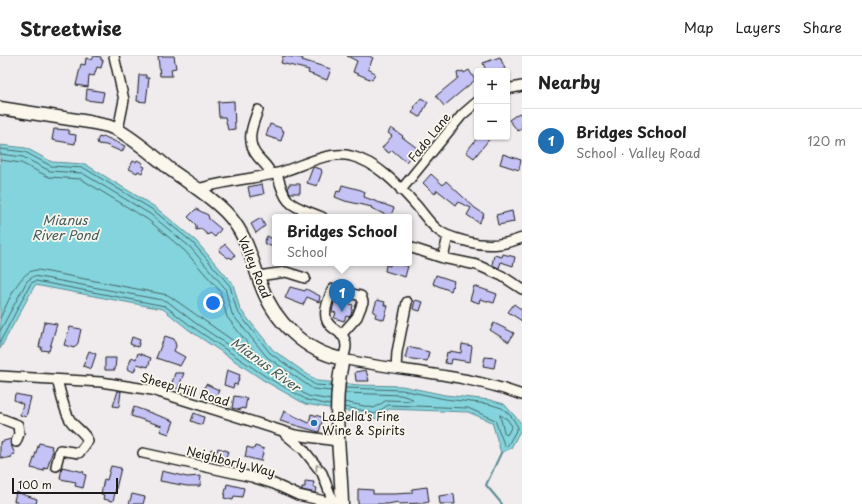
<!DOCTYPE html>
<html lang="en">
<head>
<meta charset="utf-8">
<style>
	body { margin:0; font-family:"Playpen Sans",sans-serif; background:#f6f6f6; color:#222 }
	.controls { position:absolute; right:12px; top:12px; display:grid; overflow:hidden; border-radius:4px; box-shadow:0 1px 3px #0004 }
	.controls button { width:36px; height:36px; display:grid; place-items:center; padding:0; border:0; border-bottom:1px solid #e0e0e0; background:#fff; color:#222; font:20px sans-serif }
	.scale { position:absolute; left:12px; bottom:10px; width:106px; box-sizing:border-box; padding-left:4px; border:2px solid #1c1c1c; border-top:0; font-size:11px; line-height:14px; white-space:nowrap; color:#1c1c1c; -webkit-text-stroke:3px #fbf7ec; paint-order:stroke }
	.you { position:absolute; left:213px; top:247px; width:14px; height:14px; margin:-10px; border:3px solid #fff; border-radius:50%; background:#1a73e8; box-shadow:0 0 0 6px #1a73e833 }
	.badge { display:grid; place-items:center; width:26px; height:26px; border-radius:50%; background:#1f6fb2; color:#fff; font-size:13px; font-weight:700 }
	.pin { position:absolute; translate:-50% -33px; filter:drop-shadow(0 1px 2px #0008) }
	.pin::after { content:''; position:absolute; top:21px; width:14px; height:12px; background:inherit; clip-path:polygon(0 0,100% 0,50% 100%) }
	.popup { position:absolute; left:272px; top:158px; width:140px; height:52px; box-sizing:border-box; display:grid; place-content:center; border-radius:4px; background:#fff; filter:drop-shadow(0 1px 3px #0005); font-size:13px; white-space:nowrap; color:#767676 }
	.popup b { font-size:15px; color:#222 }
	.popup::after { content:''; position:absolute; left:50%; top:100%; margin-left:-8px; border:8px solid transparent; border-top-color:#fff }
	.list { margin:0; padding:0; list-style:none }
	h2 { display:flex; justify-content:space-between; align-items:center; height:52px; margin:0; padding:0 16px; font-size:17px }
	h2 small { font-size:13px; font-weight:400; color:#767676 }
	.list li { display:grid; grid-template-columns:26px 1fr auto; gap:12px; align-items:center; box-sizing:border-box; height:64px; padding:0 16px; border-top:1px solid #e0e0e0 }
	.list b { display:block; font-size:15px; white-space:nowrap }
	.list p { margin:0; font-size:13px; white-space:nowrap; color:#767676 }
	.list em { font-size:13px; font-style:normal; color:#767676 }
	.map { position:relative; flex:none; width:522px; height:448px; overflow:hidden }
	header { display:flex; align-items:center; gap:24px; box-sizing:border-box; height:56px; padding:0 20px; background:#fff; border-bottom:1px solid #e0e0e0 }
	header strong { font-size:19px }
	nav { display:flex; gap:22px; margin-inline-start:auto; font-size:14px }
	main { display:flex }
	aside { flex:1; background:#fff }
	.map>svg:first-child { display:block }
</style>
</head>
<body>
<header>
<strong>Streetwise</strong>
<nav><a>Map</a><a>Layers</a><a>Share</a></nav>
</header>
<main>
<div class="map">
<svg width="522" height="448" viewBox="0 0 522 448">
	<rect width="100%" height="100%" fill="#f0ecee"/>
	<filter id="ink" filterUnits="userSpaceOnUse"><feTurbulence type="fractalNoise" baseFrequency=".025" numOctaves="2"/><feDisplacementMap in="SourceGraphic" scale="8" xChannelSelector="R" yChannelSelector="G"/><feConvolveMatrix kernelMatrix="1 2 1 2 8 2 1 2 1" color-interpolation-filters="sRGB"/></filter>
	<g filter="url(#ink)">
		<path fill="#83d4dc" stroke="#5a8a8f" d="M0 89 26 92 52 106 85 108 155 151 196 185 233 228 240 253 273 294 317 325 360 329 402 330 445 339 490 344 504 348 522 368V371L511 392 501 397 492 366 468 356 389 353 376 363 365 358 305 348 263 324 189 274 163 253 35 229 0 293Z"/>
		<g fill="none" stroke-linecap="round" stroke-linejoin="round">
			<path stroke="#456669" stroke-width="1" d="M0 93 25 96 51 110 84 112 153 154 193 187 230 230 237 255 270 297 315 329 331 330
				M0 98 23 101 50 115 82 117 150 158 190 191 225 232 232 258 267 301 313 333 331 335
				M0 104 21 107 49 121 81 123 147 163 185 195 220 235 227 261 255 297 252 298 168 239 38 214C19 213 8 248 0 262
				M0 275 27 225 34 220 167 245 194 266 268 316 308 340 331 344
				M0 286 31 227 36 225 165 250 191 270 265 320 307 344 330 349
				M344 346 374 352 387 344 411 345 413 343 401 339 345 337
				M344 351 366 355 375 358 388 349 468 352 495 364 505 391 508 389 518 371 511 360 502 352 489 348 445 343 402 334 345 332
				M500 359 507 363 512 370 507 379 505 378Z"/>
			<path stroke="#5a8a8f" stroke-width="2" d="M501 397 486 429 502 448"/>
		</g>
		<path fill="#c5c2f5" stroke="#1c1c1c" d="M94 0 101 1V4H103L101 12 97 11 94 20 89 19 88 31 76 29 81 8 85 9 86 2 92 4Z
			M158 0H174L176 12 171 13 172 20H160Z
			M283 0 303 2 302 4 331 13 327 24 308 17 309 14 281 7Z
			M347 0H369L373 2 368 13 375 17 372 24 353 16 357 5Z
			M500 1 505 13 500 15H486L483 7Z
			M469 14 475 24 444 50 436 40 458 22 457 17 463 15 464 17Z
			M139 19H146V22H149L146 46 137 45Z
			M87 33 104 36 102 46 86 44Z
			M421 42 428 46 420 61 412 57 415 52 414 51Z
			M234 45 235 73 228 74 225 61H219L218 46Z
			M519 57 522 60V72L518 75 509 64Z
			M270 68 281 72V74L284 75 281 85 266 80Z
			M391 72 403 80 402 81 417 92 406 106 392 94 389 97 382 92 392 80 388 77Z
			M54 73 69 74V78L76 79 75 88 52 84Z
			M103 80 125 90 122 96 106 89 98 88 97 85 99 81 102 82Z
			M478 81H491L474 102 466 96Z
			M503 98 521 104 519 114 500 108Z
			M137 104 143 107 141 109 145 111 142 117 138 115 137 117 129 113 133 105 136 106Z
			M313 111 321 113 322 116 317 130 307 127Z
			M431 118 443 129 446 125 475 152 484 158 479 167 467 159 471 152 458 146 456 149 437 134 435 138 428 132 423 127Z
			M262 128 264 138 250 141 248 131Z
			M289 128H300V137H290L288 133Z
			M342 129 361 134 365 136 364 141 394 152 390 161 371 152 372 151 345 145 335 141 337 135 340 136Z
			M196 153 208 159 209 163 221 173 215 181 210 177 208 179 201 173 196 174V169L188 161Z
			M512 155 514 166 498 169 496 159Z
			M261 162 265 170 256 177 251 168Z
			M267 180 275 184V192L264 187Z
			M225 188 235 199 232 203 230 201 228 202 219 195Z
			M503 198 515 201 513 210 501 206 499 212 492 209 494 199 502 201Z
			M391 207 408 210 405 221 385 215 386 209 390 210Z
			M436 219 454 225 451 235 433 228Z
			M474 230 497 238 494 247 480 243 479 247 470 244Z
			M290 231 305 235 306 233 320 240 319 246 307 241 303 249 285 242Z
			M377 244 385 246 384 249 388 250 384 264 375 261 376 257 373 256Z
			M415 244 423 246 420 255 413 253Z
			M340 245 353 249 351 259 349 261 346 260 344 265 334 262 336 257 332 256 334 246 339 247Z
			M514 248 522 254V265L508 256Z
			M44 266 57 268 49 295 41 294 42 291H39Z
			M494 267 514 277 509 286 490 274Z
			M70 271 81 273 78 287 74 292 64 289Z
			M165 280 174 283 176 290 174 295 185 301 180 310 156 302Z
			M132 281 140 284 138 291 130 288Z
			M462 288 472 290 470 306 452 303 451 308 445 307 447 296 449 297 450 295 461 297Z
			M408 291 429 296 427 305 405 302Z
			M89 295 96 298 91 313 83 310Z
			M138 297 151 302 148 311 137 308 134 316 127 313 132 301 136 303Z
			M485 301 496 302 494 312 483 310Z
			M105 302H116L115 314H105Z
			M227 314 240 319 237 329 234 328 233 332 224 329Z
			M366 314 369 325H356L355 316Z
			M175 317H184L178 333 171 330Z
			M206 328 219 334 215 344 201 338Z
			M118 335H121L119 351 113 350Z
			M15 338 31 341 26 361 20 359 23 348 14 344Z
			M234 340 247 342 245 353 241 352V354L232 352Z
			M134 351 174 365 169 378 160 375 162 370 131 360Z
			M284 355 309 367 311 358 322 361 323 362 319 376 280 365Z
			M194 357 204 361 202 369 191 365Z
			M11 383 10 387 15 398 11 399 12 401 2 403V401L0 402V386Z
			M39 387 52 390 51 393 53 394 47 413 44 412V415L31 412Z
			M255 390 264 393 261 405 245 401 247 391 254 393Z
			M218 392 228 395 225 405 209 400 211 393 217 395Z
			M111 410 121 412 113 445 103 443 104 439 101 438 104 423 107 424Z
			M62 411 84 416 83 418 86 419 83 432 75 430 76 426 60 423Z
			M162 415 187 421 201 420 200 430H187L160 425Z
			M305 425 314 426 313 431 317 432 316 437 302 434V431H305Z
			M227 428 244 432 242 441 234 440 233 444 224 442Z
			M427 431 429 446 424 447 399 448 398 446 388 448H358V433L373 434V438H394L412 437V433Z
			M16 436 37 443 36 448H19V447L14 445Z
			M132 438 145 441 143 448H129Z
			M454 438 455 448H440L439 440Z"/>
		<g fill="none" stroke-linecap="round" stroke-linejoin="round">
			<defs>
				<path id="minor" d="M114 0 124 44 118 74
					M507 33 522 30
					M258 54C252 70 245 86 258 101 263 107 268 110 271 118
					M277 117C286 152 290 148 322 161
					M198 133C224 125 251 123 278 117 300 111 328 94 351 100 377 106 399 130 416 149 423 157 429 167 438 174 446 181 458 183 469 186 488 191 504 189 522 182
					M401 134 462 59 477 46
					M409 191 443 202 477 209 502 220 522 233
					M443 202 448 180
					M258 220 286 216 305 222
					M341 279 357 261 363 246 361 240 333 233C330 237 329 243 327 248 319 277 346 270 346 290 346 294 344 299 343 303 404 316 462 317 522 339
					M396 312 397 296 407 246
					M0 320 101 326 152 334 295 379 337 385
					M0 362 18 369 19 378 16 386
					M285 378 303 393 322 417 334 448
					M143 397 252 421 274 428 298 439 333 447
					M56 410 60 394 79 397 88 385C85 376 75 372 70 364 63 352 61 337 57 324"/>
				<path id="major" d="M0 52 89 66 108 70 118 74C137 85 154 100 171 114 190 128 221 147 234 166 248 185 253 207 261 229 274 265 305 296 343 303 331 351 341 399 342 448"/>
			</defs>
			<use href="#minor" stroke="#1c1c1c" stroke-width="12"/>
			<use href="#major" stroke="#1c1c1c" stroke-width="15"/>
			<use href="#minor" stroke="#fbf7ec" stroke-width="9"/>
			<use href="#major" stroke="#fbf7ec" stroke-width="12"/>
		</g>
		<defs><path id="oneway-chevron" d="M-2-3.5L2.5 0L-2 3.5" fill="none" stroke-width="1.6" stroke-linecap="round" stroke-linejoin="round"/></defs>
		<use stroke="#97948e" href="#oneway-chevron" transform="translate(318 411) rotate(-127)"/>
	</g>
	<circle fill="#1f6fb2" stroke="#fbf7ec" stroke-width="1.5" cx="314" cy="367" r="4"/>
	<g text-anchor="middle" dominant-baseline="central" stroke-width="3.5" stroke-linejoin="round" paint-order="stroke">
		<g font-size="12" fill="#1c1c1c" stroke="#fbf7ec">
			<text transform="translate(429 81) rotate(-51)">Fado Lane</text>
			<text transform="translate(255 211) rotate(68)">Valley Road</text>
			<text transform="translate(185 333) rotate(16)">Sheep Hill Road</text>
			<text transform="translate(231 405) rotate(14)">Neighborly Way</text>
		</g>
		<g font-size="12" fill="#1c1c1c" stroke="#fbf7ec" text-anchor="start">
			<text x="322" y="360">LaBella's Fine<tspan x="322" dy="14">Wine &amp; Spirits</tspan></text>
		</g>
		<g font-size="13" font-style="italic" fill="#405c5f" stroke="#fbf7ec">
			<text x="65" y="163">Mianus<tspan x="65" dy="15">River Pond</tspan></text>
			<text transform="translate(266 308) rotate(36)">Mianus River</text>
		</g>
	</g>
</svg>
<div class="controls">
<button>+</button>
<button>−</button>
</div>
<div class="scale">100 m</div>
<div class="you"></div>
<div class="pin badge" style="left:342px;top:256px">1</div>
<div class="popup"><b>Bridges School</b>School</div>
</div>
<aside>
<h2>Nearby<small></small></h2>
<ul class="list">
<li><span class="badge">1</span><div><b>Bridges School</b><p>School · Valley Road</p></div><em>120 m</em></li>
</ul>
</aside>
</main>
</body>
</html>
